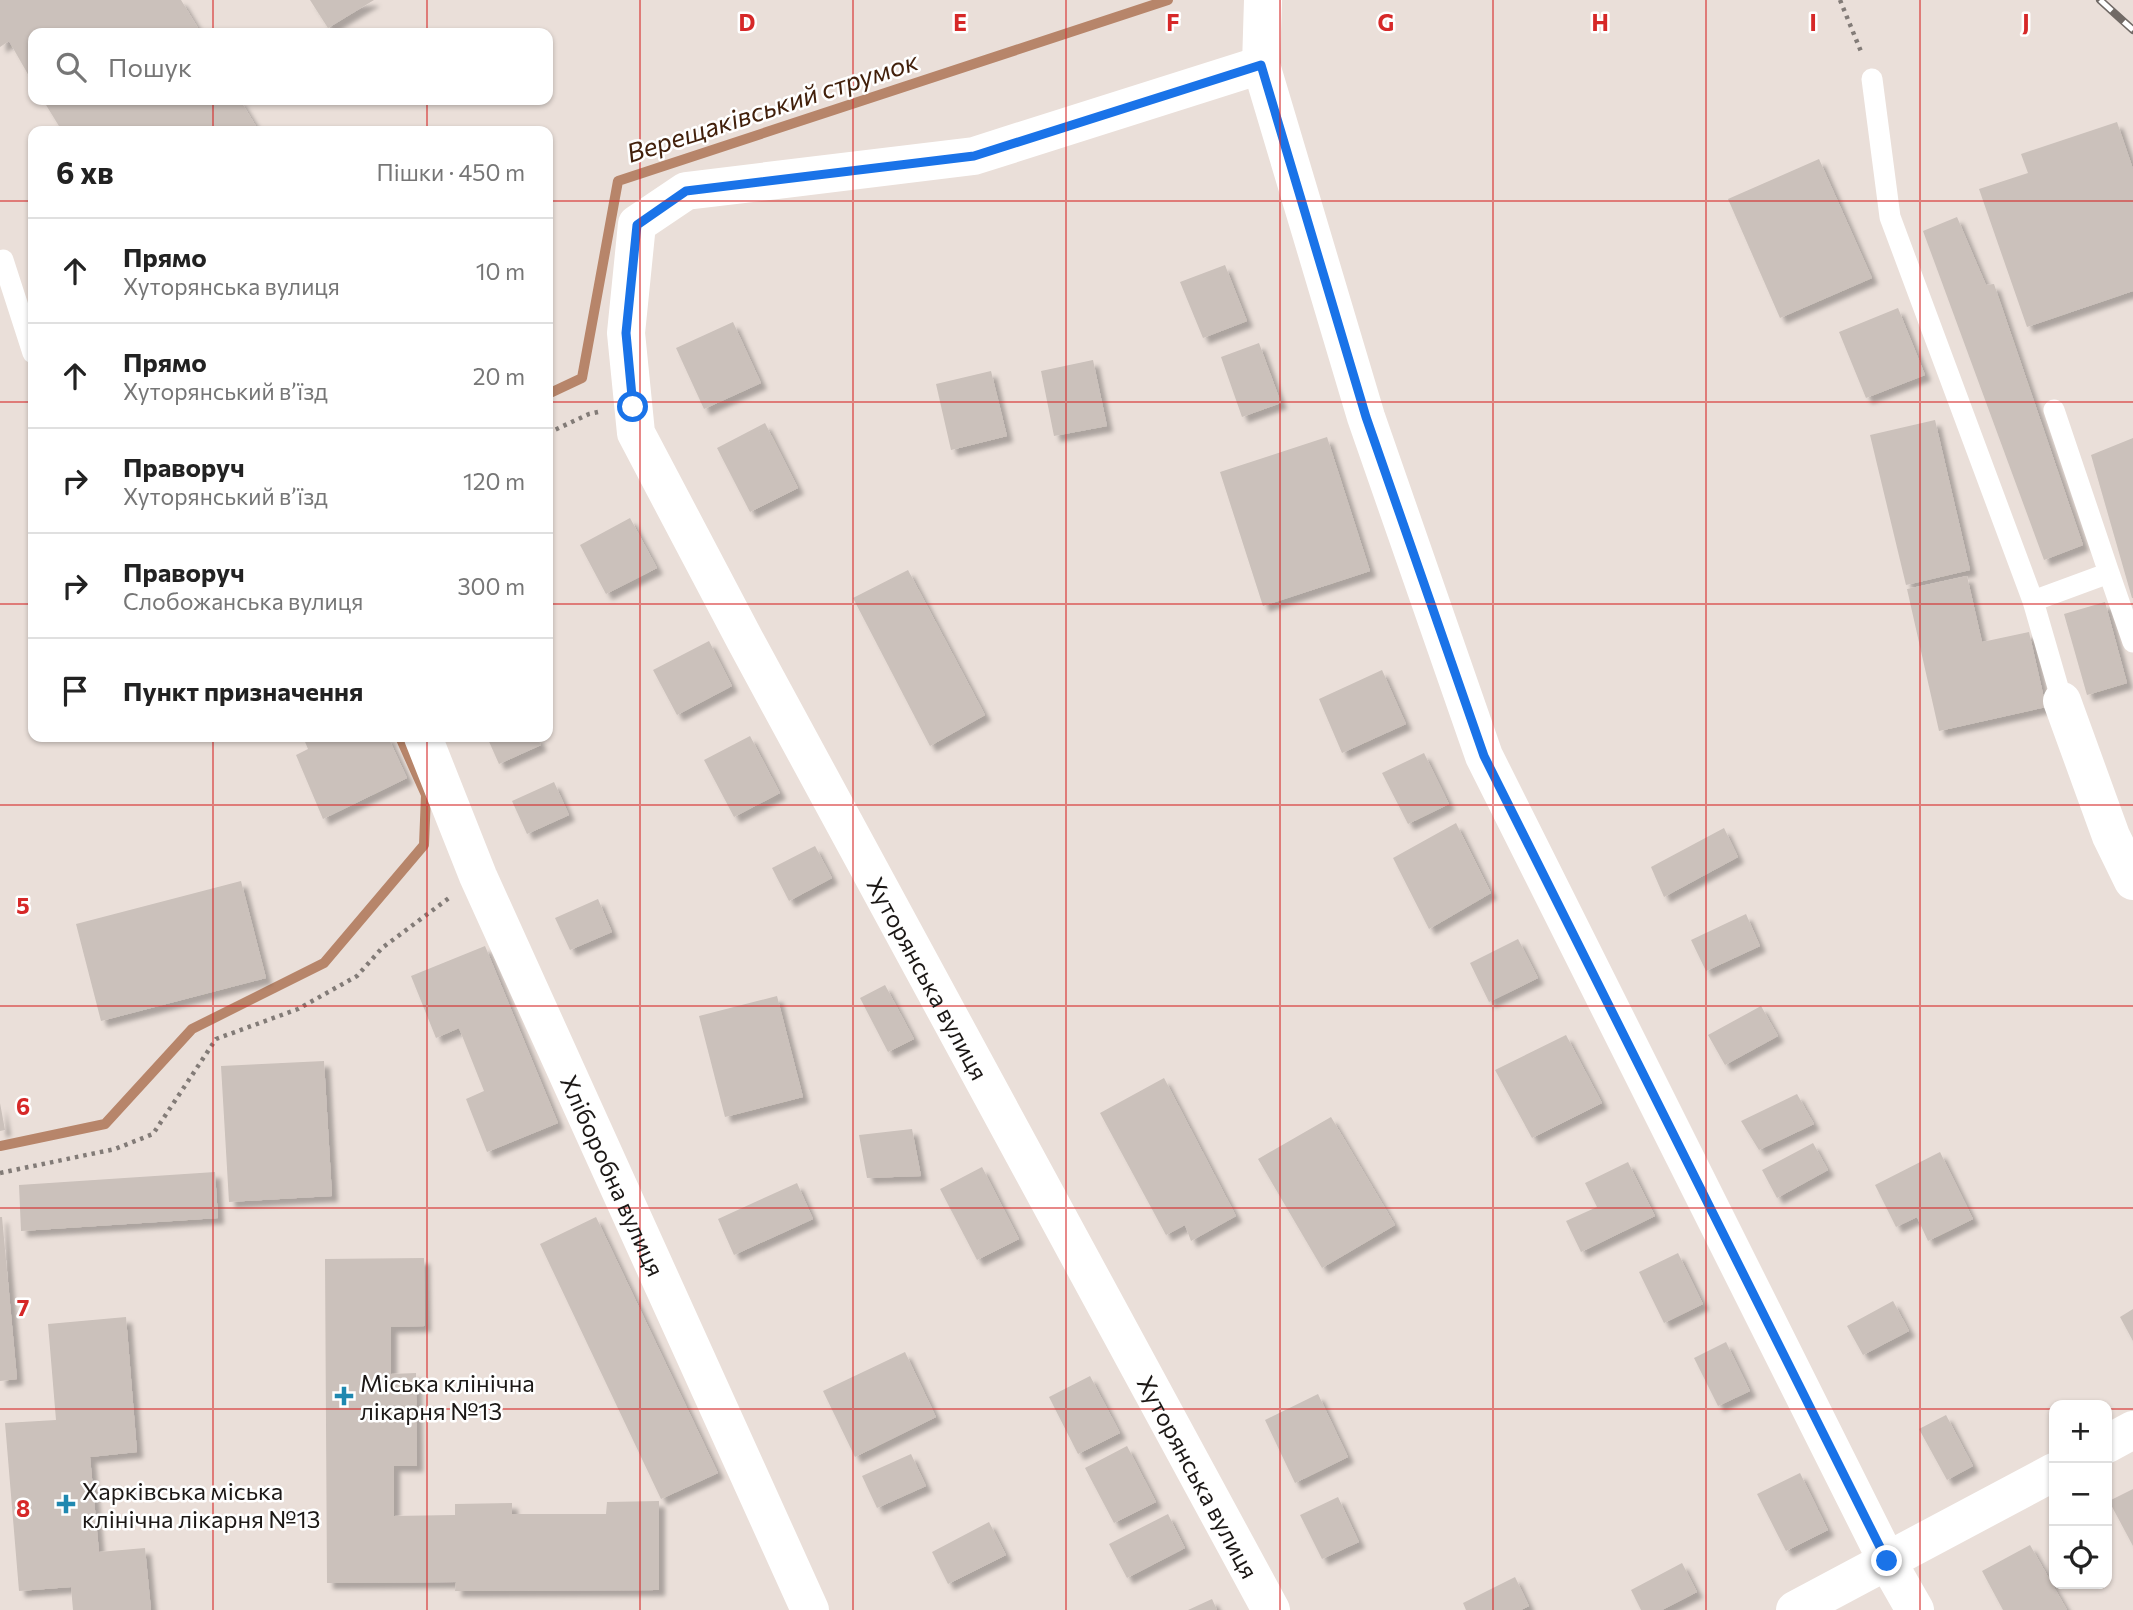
<!DOCTYPE html>
<html lang="uk">
<head>
<meta charset="utf-8">
<style>
	body { margin:0; font-family:Commissioner,sans-serif; background:#f6f6f6; color:#222 }
	.controls { position:absolute; right:21px; bottom:21px; display:grid; overflow:hidden; border-radius:14px; box-shadow:0 2px 5px #0004 }
	.controls button { width:63px; height:63px; display:grid; place-items:center; padding:0; border:0; border-bottom:2px solid #e0e0e0; background:#fff; color:#222; font:35px sans-serif }
	.stop { position:absolute; width:21px; height:21px; margin:-16px; border:5px solid #1a73e8; border-radius:50%; background:#fff }
	.stop.end { background:#1a73e8; border-color:#fff; box-shadow:0 2px 7px #0008 }
	.list { margin:0; padding:0; list-style:none }
	h2 { display:flex; justify-content:space-between; align-items:center; height:91px; margin:0; padding:0 28px; font-size:30px }
	h2 small { font-size:23px; font-weight:400; color:#767676 }
	.list li { display:grid; grid-template-columns:46px 1fr auto; gap:21px; align-items:center; box-sizing:border-box; height:105px; padding:0 28px; border-top:2px solid #e0e0e0 }
	.list b { display:block; font-size:26px; white-space:nowrap }
	.list p { margin:0; font-size:23px; white-space:nowrap; color:#767676 }
	.list em { font-size:23px; font-style:normal; color:#767676 }
	.icon { flex:none; width:38px; height:38px; fill:none; stroke:currentColor; stroke-width:2; stroke-linecap:round; stroke-linejoin:round }
	.map { position:relative; flex:none; width:2133px; height:1610px; overflow:hidden }
	.search { position:absolute; background:#fff; box-shadow:0 2px 5px #0004; left:28px; top:28px; width:525px; height:77px; display:flex; align-items:center; gap:18px; box-sizing:border-box; padding:0 24px; border-radius:14px; color:#767676; font-size:26px }
	.panel { position:absolute; background:#fff; box-shadow:0 2px 5px #0004; left:28px; top:126px; width:525px; height:616px; border-radius:14px }
	.map>svg:first-child { display:block }
</style>
</head>
<body>
<div class="map">
<svg width="2133" height="1610" viewBox="0 0 2133 1610">
	<defs>
		<filter id="shadow"><feDropShadow dx="6" dy="6" stdDeviation="2" flood-color="#0004"/></filter>
	</defs>
	<rect width="100%" height="100%" fill="#eadfd9"/>
	<g fill="none" stroke-linecap="round" stroke-linejoin="round">
		<path stroke="#b7856a" stroke-width="10" d="M548 394 582 378 618 181 1168 0
			M0 1146 105 1124 192 1029 324 963 424 845 426 795 400 737"/>
	</g>
	<path fill="#cbc1bb" filter="url(#shadow)" d="M0 0H181L201 33H33V83L9 41 0 47Z
		M310 0H374L328 28Z
		M43 100H240L259 131H62Z
		M2117 122 2133 169V291L2027 327 1979 189 2028 173 2021 154Z
		M1819 159 1872 278 1780 318 1728 199Z
		M1957 217 1986 285 1994 284 2083 545 2044 560 1923 231Z
		M1225 265 1247 321 1203 338 1180 282Z
		M1898 308 1925 375 1866 398 1839 332Z
		M733 322 761 383 704 409 676 348Z
		M1259 343 1281 403 1242 417 1221 357Z
		M1093 360 1107 426 1054 436 1041 371Z
		M991 371 1007 436 951 450 936 384Z
		M1935 420 1970 570 1906 585 1870 435Z
		M765 423 798 488 750 512 717 448Z
		M1327 437 1370 571 1263 606 1220 472Z
		M2133 438V598H2132L2091 455Z
		M630 518 657 568 606 594 580 545Z
		M908 570 985 715 930 746 853 598Z
		M1967 576 1982 642 2029 632 2046 707 1939 731 1907 589Z
		M2105 602 2127 683 2087 695 2064 614Z
		M709 641 732 686 677 715 653 670Z
		M1382 670 1406 724 1342 753 1319 699Z
		M750 736 780 793 734 817 704 760Z
		M303 737H388L407 778 323 819 296 755 308 749Z
		M487 737H537L541 745 499 764Z
		M1424 753 1449 804 1408 824 1382 773Z
		M554 782 569 815 527 834 512 801Z
		M1456 823 1491 893 1429 929 1393 858Z
		M1724 828 1738 857 1664 897 1651 867Z
		M815 846 832 878 789 901 772 868Z
		M241 881 266 978 101 1021 76 924Z
		M598 899 612 932 570 950 555 918Z
		M1746 914 1760 946 1706 971 1691 940Z
		M1518 939 1538 978 1489 1002 1470 963Z
		M485 946 558 1123 487 1152 466 1099 484 1091 459 1028 436 1038 411 976Z
		M885 985 914 1039 888 1052 860 998Z
		M777 996 803 1097 725 1117 699 1016Z
		M1761 1006 1778 1036 1725 1065 1708 1035Z
		M1566 1035 1602 1103 1532 1138 1495 1070Z
		M324 1061 332 1196 229 1202 221 1066Z
		M1164 1078 1236 1216 1191 1241 1185 1225 1166 1235 1100 1113Z
		M1797 1094 1814 1124 1759 1150 1741 1121Z
		M0 1103 5 1130 0 1131Z
		M1331 1117 1395 1225 1322 1268 1258 1159Z
		M912 1129 921 1176 867 1178 859 1135Z
		M1813 1143 1828 1170 1777 1198 1762 1170Z
		M1940 1152 1973 1219 1928 1241 1917 1217 1896 1227 1875 1185Z
		M1628 1162 1655 1216 1581 1252 1566 1221 1597 1207 1585 1183Z
		M982 1167 1019 1239 977 1260 940 1189Z
		M215 1172 218 1218 21 1231 19 1185Z
		M797 1183 813 1219 734 1255 718 1219Z
		M0 1217H2L17 1379 0 1381Z
		M596 1217 718 1473 661 1499 540 1244Z
		M1678 1253 1703 1304 1664 1323 1639 1272Z
		M424 1258 425 1326 391 1327V1374L416 1373 417 1466H394V1516L455 1515V1504L512 1503V1514H606L607 1502 659 1501V1590L455 1591 456 1582 327 1583 325 1259Z
		M1893 1301 1909 1331 1863 1355 1847 1326Z
		M2133 1309V1341L2120 1317Z
		M126 1317 137 1452 90 1457 99 1552 145 1548 151 1610H73L71 1587 19 1591 5 1423 56 1420 48 1324Z
		M1726 1342 1750 1391 1718 1406 1694 1358Z
		M905 1352 936 1417 855 1457 823 1391Z
		M1090 1376 1120 1433 1078 1454 1049 1397Z
		M1318 1394 1348 1457 1295 1483 1265 1420Z
		M1946 1415 1973 1466 1947 1480 1919 1429Z
		M1127 1446 1156 1502 1114 1523 1085 1468Z
		M911 1454 926 1486 877 1508 862 1476Z
		M1800 1473 1828 1530 1786 1551 1757 1494Z
		M2133 1489V1546L2109 1501Z
		M1338 1497 1359 1542 1322 1559 1300 1515Z
		M1168 1514 1185 1548 1127 1578 1109 1544Z
		M989 1522 1006 1555 948 1584 932 1552Z
		M2030 1545 2067 1610H2003L1982 1571Z
		M1682 1563 1697 1592 1662 1610H1641L1631 1590Z
		M1515 1577 1529 1606 1521 1610H1466L1463 1603Z
		M1212 1599 1217 1610H1188Z"/>
	<g fill="none" stroke-linecap="round" stroke-linejoin="round">
		<path stroke="#827b77" stroke-width="4.5" stroke-dasharray="3.5 5" stroke-linecap="butt" d="M1840 0 1862 54
			M548 433 589 414 598 412
			M0 1173 115 1149 153 1134 216 1039 298 1009 357 976 382 948 449 898"/>
		<path stroke="#fff" stroke-width="21" d="M1872 79 1890 217 2033 601 2062 701
			M0 261 3 260 33 353
			M2109 573 2133 642
			M2033 601 2109 573 2054 410"/>
		<g stroke="#fff" stroke-width="38">
			<path d="M1263 0 1261 65 1366 417 1484 756 1887 1561 1915 1610"/>
			<path id="s1" d="M1261 65 974 156 686 191 637 224 626 333 636 433 745 640 1271 1610"/>
			<path d="M2062 701 2111 836 2133 881"/>
			<path id="s2" d="M423 737 478 876 810 1610"/>
			<path d="M2107 1444 2133 1430"/>
			<path d="M1795 1610 2054 1472"/>
		</g>
		<defs>
			<path id="rail" d="M2100 0 2133 30"/>
		</defs>
		<use href="#rail" stroke="#716a66" stroke-width="8"/>
		<use href="#rail" stroke="#fff" stroke-width="5" stroke-dasharray="16" stroke-linecap="butt"/>
	</g>
	<g fill="none" stroke-linecap="round" stroke-linejoin="round">
		<path stroke="#1a73e8" stroke-width="9" d="M633 407 626 333 637 225 686 191 974 156 1261 65 1366 417 1484 756 1887 1561"/>
	</g>
	<path fill="none" stroke="#d62828" stroke-width="2" stroke-opacity="0.55" d="M213 0V33M427 0V33M640 0V1610M853 0V1610M1066 0V1610M1280 0V1610M1493 0V1610M1706 0V1610M1920 0V1610M213 100V131M427 100V131M0 201H33M548 201H2133M0 402H33M548 402H2133M0 604H33M548 604H2133M213 737V1610M427 737V1610M0 805H2133M0 1006H2133M0 1208H2133M0 1409H2054M2107 1409H2133"/>
	<g fill="#1e88b0" stroke="#fff" stroke-width="2.5">
		<path d="M340.5 1385.5h7v7h7v7h-7v7h-7v-7h-7v-7h7z"/>
		<path d="M62.5 1493.5h7v7h7v7h-7v7h-7v-7h-7v-7h7z"/>
	</g>
	<g text-anchor="middle" dominant-baseline="central" stroke-width="5" stroke-linejoin="round" paint-order="stroke">
		<g font-size="24" fill="#1c1816" stroke="#fff">
			<text stroke="none"><textPath href="#s1" startOffset="1479">Хуторянська вулиця</textPath></text>
			<text stroke="none"><textPath href="#s2" startOffset="478">Хліборобна вулиця</textPath></text>
			<text stroke="none"><textPath href="#s1" startOffset="2046">Хуторянська вулиця</textPath></text>
		</g>
		<g font-size="24" fill="#1c1816" stroke="#fff" text-anchor="start">
			<text x="360" y="1382">Міська клінічна<tspan x="360" dy="28">лікарня №13</tspan></text>
			<text x="82" y="1490">Харківська міська<tspan x="82" dy="28">клінічна лікарня №13</tspan></text>
		</g>
		<g font-size="26" font-style="italic" fill="#42200b" stroke="#fff">
			<text transform="translate(772 106) rotate(-18)">Верещаківський струмок</text>
		</g>
	</g>
	<g font-size="23" text-anchor="middle" font-weight="bold" fill="#d62828" stroke="#fff" stroke-width="5" stroke-linejoin="round" paint-order="stroke">
		<text x="747" y="31">D</text>
		<text x="960" y="31">E</text>
		<text x="1173" y="31">F</text>
		<text x="1386" y="31">G</text>
		<text x="1600" y="31">H</text>
		<text x="1813" y="31">I</text>
		<text x="2026" y="31">J</text>
		<text x="23" y="914">5</text>
		<text x="23" y="1115">6</text>
		<text x="23" y="1316">7</text>
		<text x="23" y="1517">8</text>
	</g>
</svg>
<div class="controls">
<button>+</button>
<button>−</button>
<button><svg class="icon" aria-label="locate" viewBox="0 0 24 24"><circle cx="12" cy="12" r="6"/><path d="M12 2v4M12 18v4M2 12h4M18 12h4"/></svg></button>
</div>
<div class="stop" style="left:633px;top:407px"></div>
<div class="stop end" style="left:1887px;top:1561px"></div>
<div class="search"><svg class="icon" aria-label="search" viewBox="0 0 24 24"><circle cx="10" cy="10" r="6"/><path d="M15 15l6 6"/></svg>Пошук</div>
<section class="panel">
<h2>6 хв<small>Пішки · 450 m</small></h2>
<ul class="list">
<li><svg class="icon" aria-label="ahead" viewBox="0 0 24 24"><path d="M12 20V5M6 11l6-6 6 6"/></svg><div><b>Прямо</b><p>Хуторянська вулиця</p></div><em>10 m</em></li>
<li><svg class="icon" aria-label="ahead" viewBox="0 0 24 24"><path d="M12 20V5M6 11l6-6 6 6"/></svg><div><b>Прямо</b><p>Хуторянський в’їзд</p></div><em>20 m</em></li>
<li><svg class="icon" aria-label="right" viewBox="0 0 24 24"><path d="M7 20v-9h11M14 6l5 5-5 5"/></svg><div><b>Праворуч</b><p>Хуторянський в’їзд</p></div><em>120 m</em></li>
<li><svg class="icon" aria-label="right" viewBox="0 0 24 24"><path d="M7 20v-9h11M14 6l5 5-5 5"/></svg><div><b>Праворуч</b><p>Слобожанська вулиця</p></div><em>300 m</em></li>
<li><svg class="icon" aria-label="arrive" viewBox="0 0 24 24"><path d="M6 21V4h12l-3 4 3 4H6"/></svg><div><b>Пункт призначення</b></div></li>
</ul>
</section>
</div>
</body>
</html>
